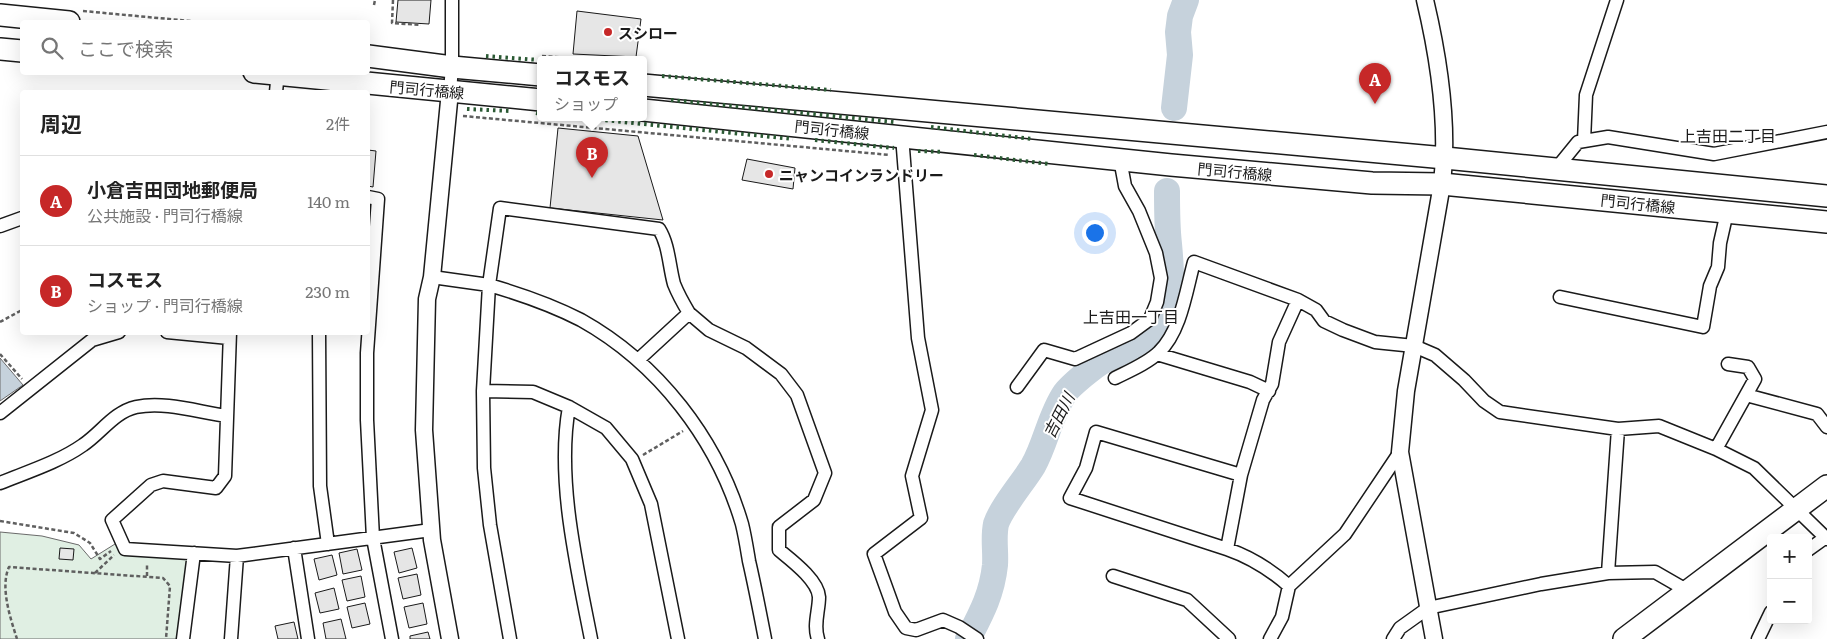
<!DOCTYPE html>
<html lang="ja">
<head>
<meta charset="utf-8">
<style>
	body { margin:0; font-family:Literata,"Noto Sans JP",serif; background:#f6f6f6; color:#222 }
	.controls { position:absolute; right:15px; bottom:15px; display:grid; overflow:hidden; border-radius:5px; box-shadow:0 5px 20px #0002 }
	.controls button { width:45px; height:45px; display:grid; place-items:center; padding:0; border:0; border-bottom:1px solid #e0e0e0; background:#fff; color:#222; font:25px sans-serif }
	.you { position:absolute; left:1094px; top:232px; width:18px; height:18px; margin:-12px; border:4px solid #fff; border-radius:50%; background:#1a73e8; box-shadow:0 0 0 8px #1a73e833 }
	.badge { display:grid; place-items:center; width:32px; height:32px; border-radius:50%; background:#c62828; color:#fff; font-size:16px; font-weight:700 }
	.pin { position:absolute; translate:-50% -41px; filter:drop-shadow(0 1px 2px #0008) }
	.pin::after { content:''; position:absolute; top:26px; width:18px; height:15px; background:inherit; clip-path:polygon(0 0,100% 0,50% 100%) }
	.popup { position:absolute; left:537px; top:56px; width:110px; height:65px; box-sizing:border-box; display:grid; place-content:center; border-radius:5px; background:#fff; filter:drop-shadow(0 1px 4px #0005); font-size:16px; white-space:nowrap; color:#767676 }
	.popup b { font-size:19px; color:#222 }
	.popup::after { content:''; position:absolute; left:50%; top:100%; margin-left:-10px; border:10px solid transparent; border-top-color:#fff }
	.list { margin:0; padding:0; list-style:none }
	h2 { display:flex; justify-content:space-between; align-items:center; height:65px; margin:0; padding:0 20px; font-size:21px }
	h2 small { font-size:16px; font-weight:400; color:#767676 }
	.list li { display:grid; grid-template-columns:32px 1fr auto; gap:15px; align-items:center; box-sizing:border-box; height:90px; padding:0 20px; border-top:1px solid #e0e0e0 }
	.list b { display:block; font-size:19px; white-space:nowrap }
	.list p { margin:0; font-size:16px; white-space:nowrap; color:#767676 }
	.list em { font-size:16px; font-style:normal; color:#767676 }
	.icon { flex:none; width:28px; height:28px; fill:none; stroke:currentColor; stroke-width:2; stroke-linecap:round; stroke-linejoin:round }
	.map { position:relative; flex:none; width:1827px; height:639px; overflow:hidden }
	.search { position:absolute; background:#fff; box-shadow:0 5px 20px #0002; left:20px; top:20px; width:350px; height:55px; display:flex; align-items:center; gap:12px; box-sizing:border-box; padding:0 18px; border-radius:5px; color:#767676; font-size:19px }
	.panel { position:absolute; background:#fff; box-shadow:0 5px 20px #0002; left:20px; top:90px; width:350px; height:245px; border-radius:5px }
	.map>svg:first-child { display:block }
</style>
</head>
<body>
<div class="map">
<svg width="1827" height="639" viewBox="0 0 1827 639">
	<rect width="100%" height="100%" fill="#fff"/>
	<path fill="#e0efe3" stroke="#6a6a6a" d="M0 532 42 536 79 545 91 559 115 544 126 554 188 559 179 639H0Z"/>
	<path fill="#c6d2dc" stroke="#6a6a6a" d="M0 358 23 385 0 401Z"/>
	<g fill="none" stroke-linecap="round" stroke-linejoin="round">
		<path stroke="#c6d2dc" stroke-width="26" d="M1174 108 1180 55 1178 32 1180 16 1186 0
			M968 639C981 614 992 594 995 565 996 551 993 538 996 524 1001 508 1024 481 1033 466 1046 443 1050 415 1065 393 1070 386 1095 365 1103 361 1130 347 1150 348 1164 316 1174 294 1171 267 1169 244 1167 227 1167 209 1167 191"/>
	</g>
	<path fill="#e6e6e6" stroke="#1a1a1a" d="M398 0H431L429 24 396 22Z
		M577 11 641 19 636 57 573 54Z
		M558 128 638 136 663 220 550 208Z
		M368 150 376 151 373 187 368 186Z
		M747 159 795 168 793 189 742 180Z
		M60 548 74 549 73 560 59 559Z
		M412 548 417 568 399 573 394 552Z
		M357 549 362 570 343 574 339 553Z
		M332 555 337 575 319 580 314 559Z
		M417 574 421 595 403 599 398 578Z
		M361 576 365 597 347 601 342 580Z
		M334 588 339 609 320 613 315 593Z
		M365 603 370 624 352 628 347 607Z
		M423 603 427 624 409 628 404 607Z
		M341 619 346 639H326L323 623Z
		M294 622 298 639H278L275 626Z
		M428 632 430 639H410V636Z"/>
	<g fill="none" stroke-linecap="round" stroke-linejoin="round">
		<defs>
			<path id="minor" d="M450 91 452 67V0
				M276 92 278 72
				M902 136 918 338 932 410 912 476 921 518 874 554 895 612 906 628 916 630 943 620 959 627 977 639
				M1584 141 1586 95 1617 0
				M1556 169 1578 142 1608 137 1714 154 1827 132
				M368 197 378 199 367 353V420L373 538 392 639
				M0 226 22 218
				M432 277 489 285 483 391 533 392 569 407 606 428 632 459 651 504 678 639
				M1560 297 1703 327 1710 286 1718 267 1720 243 1727 212
				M1298 300 1316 310 1324 321 1343 330 1375 342 1414 346 1435 355 1464 380 1484 401 1500 412 1618 429 1608 573
				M689 313 709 330 746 348 781 374 797 395 825 473 814 500 779 527V550C791 560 818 580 819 597 819 611 813 625 818 639
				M167 332 229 338
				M230 332 225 476 216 488 163 481 151 485 112 520 125 549 237 556 431 530
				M319 332 320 486 328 544
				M1157 354 1250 382 1269 391
				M638 360 689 313C683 303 678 294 674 284 669 266 669 245 659 229L500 208 489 285C520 294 552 305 581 320 658 363 717 439 742 524 745 536 747 549 749 561 755 587 760 613 765 639
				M1115 378C1129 371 1148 363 1159 352 1181 331 1186 291 1194 262L1298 300 1279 342 1272 384 1263 400 1241 475
				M1017 387 1044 350 1075 359 1131 333 1150 319 1157 302 1161 278 1156 253 1139 211 1125 186 1120 159
				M483 391 484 468 490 525 510 639
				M1746 395 1817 414 1827 427
				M569 407C556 479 577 567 591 639
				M0 413 92 340 119 332
				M1618 429 1659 426 1716 449 1755 379 1748 367 1728 364
				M1716 449 1754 468 1827 539
				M0 483C27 472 59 462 83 445 101 433 114 412 136 407 165 401 198 412 227 416
				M294 548 308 639
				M1227 549 1241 475 1096 432 1086 468 1070 498 1227 549C1250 557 1271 570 1289 586
				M1808 550 1826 537
				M1113 576 1187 600 1229 639
				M183 639 194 553
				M231 639 237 556
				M1270 639 1282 617 1289 586 1345 534 1400 452
				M1393 639 1400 628 1428 608 1541 584 1608 573 1655 572 1688 591
				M1758 639 1771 612"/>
			<path id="tertiary" d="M1425 0C1439 59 1449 123 1442 184L1406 391 1400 452 1434 639
				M450 91 432 277 427 299 424 430 432 540 450 639"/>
			<path id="primary" d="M0 15 69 22
				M0 49 22 51
				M368 56 452 67 541 75
				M254 72 541 100
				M643 85 1445 158 1827 196
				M643 110 1171 165 1372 183 1442 184 1827 222
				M1624 639 1827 486"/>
		</defs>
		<use href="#minor" stroke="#1a1a1a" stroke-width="15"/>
		<use href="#tertiary" stroke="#1a1a1a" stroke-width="19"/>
		<use href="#primary" stroke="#1a1a1a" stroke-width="24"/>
		<path stroke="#5f5f5f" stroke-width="2.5" stroke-dasharray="4 2.5" stroke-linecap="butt" d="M393 0 392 23 421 25
			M374 5 375 0
			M83 11 201 22
			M542 56 580 59
			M463 116 890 155
			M0 322 22 310
			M0 354 22 379
			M643 455 683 431
			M0 521 74 533 90 543 100 559 111 551
			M95 573 114 555
			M147 576V564
			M17 639C10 617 0 587 9 567L163 578 170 586 166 639"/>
		<use href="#minor" stroke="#fff" stroke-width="12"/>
		<use href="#tertiary" stroke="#fff" stroke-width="16"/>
		<use href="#primary" stroke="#fff" stroke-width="21"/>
		<path stroke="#2b5a34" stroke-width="4" stroke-dasharray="2.5 4" stroke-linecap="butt" d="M486 56 539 60
			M662 76 831 90
			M671 100 894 122
			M467 109 511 111
			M536 113 541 114
			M573 117 793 139
			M931 127 1032 139
			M815 140 894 148
			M918 151 944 152
			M974 155 1049 164"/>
	</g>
	<g fill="#c62828" stroke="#fff" stroke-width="2">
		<circle cx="608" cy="32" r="5"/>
		<circle cx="769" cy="174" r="5"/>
	</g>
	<g text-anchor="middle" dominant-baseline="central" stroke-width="4" stroke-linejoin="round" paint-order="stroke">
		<g font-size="15" font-weight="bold" fill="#1a1a1a" stroke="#fff" text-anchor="start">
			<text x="618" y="32">スシロー</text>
			<text x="779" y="174">ニャンコインランドリー</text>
		</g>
		<g font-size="15" fill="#1a1a1a" stroke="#fff">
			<text transform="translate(427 89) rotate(5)">門司行橋線</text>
			<text transform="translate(832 129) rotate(6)">門司行橋線</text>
			<text transform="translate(1235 171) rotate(5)">門司行橋線</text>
			<text transform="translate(1638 203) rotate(6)">門司行橋線</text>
		</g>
		<g font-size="16" fill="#1a1a1a" stroke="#fff">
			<text x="1728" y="135">上吉田二丁目</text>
			<text x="1131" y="316">上吉田一丁目</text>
		</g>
		<g font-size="16" font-style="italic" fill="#1a1a1a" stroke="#fff">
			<text transform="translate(1058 415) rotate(-63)">吉田川</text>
		</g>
	</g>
</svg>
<div class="controls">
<button>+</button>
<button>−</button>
</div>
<div class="you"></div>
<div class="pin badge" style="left:1375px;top:104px">A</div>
<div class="pin badge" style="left:592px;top:178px">B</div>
<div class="popup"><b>コスモス</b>ショップ</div>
<div class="search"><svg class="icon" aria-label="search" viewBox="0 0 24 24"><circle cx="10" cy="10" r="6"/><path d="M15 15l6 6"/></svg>ここで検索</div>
<section class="panel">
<h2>周辺<small>2件</small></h2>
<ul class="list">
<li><span class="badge">A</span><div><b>小倉吉田団地郵便局</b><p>公共施設 · 門司行橋線</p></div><em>140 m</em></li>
<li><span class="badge">B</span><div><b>コスモス</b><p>ショップ · 門司行橋線</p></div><em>230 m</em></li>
</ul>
</section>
</div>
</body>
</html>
